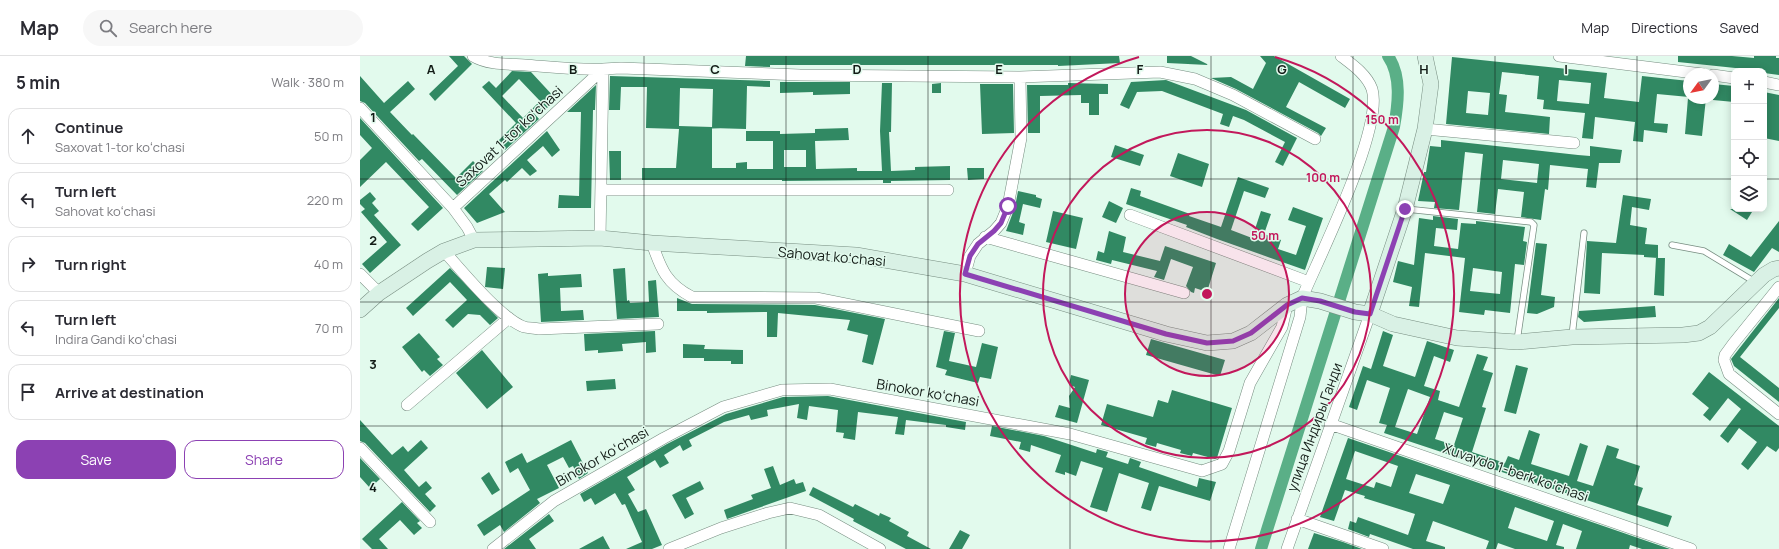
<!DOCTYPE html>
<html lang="en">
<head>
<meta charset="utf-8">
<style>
	body { margin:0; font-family:Manrope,sans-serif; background:#f7f7f7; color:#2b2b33 }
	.controls { position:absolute; right:12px; top:12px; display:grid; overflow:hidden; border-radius:8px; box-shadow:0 2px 10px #0003 }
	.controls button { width:36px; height:36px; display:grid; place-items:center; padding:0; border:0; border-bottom:1px solid #e1e1e2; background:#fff; color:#2b2b33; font:20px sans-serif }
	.compass { position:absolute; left:1323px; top:12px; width:36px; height:36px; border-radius:50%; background:#fff; box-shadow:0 2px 10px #0003; rotate:237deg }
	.stop { position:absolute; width:12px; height:12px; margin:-9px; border:3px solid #8c41b3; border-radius:50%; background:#fff }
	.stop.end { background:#8c41b3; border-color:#fff; box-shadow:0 1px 4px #0008 }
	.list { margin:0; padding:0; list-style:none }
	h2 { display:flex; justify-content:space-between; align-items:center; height:52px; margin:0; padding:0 16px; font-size:17px }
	h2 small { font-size:13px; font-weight:400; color:#7c7c81 }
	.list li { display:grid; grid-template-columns:26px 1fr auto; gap:12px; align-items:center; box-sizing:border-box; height:56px; margin:0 8px 8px; padding:0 8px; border:1px solid #e1e1e2; border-radius:12px }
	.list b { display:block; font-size:15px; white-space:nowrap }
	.list p { margin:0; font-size:13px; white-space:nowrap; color:#7c7c81 }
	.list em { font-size:13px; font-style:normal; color:#7c7c81 }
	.actions { display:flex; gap:8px; padding:12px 16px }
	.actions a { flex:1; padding:9px 0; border:1px solid #8c41b3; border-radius:12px; text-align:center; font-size:14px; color:#8c41b3 }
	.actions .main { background:#8c41b3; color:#fff }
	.icon { flex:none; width:22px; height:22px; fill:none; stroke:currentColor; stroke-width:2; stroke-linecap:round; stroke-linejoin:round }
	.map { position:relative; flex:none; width:1419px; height:493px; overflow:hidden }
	header { display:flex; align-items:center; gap:24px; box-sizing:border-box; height:56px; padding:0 20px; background:#fff; border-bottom:1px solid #e1e1e2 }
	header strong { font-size:19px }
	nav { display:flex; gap:22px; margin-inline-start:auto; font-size:14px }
	.search { width:280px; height:36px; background:#f7f7f7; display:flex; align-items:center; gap:10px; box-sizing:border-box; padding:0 14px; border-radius:22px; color:#7c7c81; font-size:15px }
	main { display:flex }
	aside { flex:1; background:#fff }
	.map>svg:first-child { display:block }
</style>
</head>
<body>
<header>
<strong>Map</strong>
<div class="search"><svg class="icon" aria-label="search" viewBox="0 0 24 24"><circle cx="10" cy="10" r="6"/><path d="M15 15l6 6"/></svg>Search here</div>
<nav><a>Map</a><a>Directions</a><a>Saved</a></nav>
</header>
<main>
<aside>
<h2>5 min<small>Walk · 380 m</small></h2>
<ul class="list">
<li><svg class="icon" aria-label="ahead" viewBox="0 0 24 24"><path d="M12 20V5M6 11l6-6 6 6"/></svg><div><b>Continue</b><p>Saxovat 1-tor koʻchasi</p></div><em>50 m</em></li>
<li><svg class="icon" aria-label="left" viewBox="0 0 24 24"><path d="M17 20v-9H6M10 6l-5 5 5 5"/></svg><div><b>Turn left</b><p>Sahovat koʻchasi</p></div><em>220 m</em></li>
<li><svg class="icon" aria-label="right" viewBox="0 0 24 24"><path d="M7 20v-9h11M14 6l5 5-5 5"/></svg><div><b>Turn right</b></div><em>40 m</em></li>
<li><svg class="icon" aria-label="left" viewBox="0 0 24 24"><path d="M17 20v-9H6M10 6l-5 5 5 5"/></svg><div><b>Turn left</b><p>Indira Gandi koʻchasi</p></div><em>70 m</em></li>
<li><svg class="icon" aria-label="arrive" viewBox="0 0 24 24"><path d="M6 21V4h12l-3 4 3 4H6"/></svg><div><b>Arrive at destination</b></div></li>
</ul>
<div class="actions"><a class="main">Save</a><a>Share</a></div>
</aside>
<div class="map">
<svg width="1419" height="493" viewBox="0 0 1419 493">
	<rect width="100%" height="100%" fill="#e2faed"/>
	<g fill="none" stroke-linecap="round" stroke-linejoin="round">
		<path stroke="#5aaf87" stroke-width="12" d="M901 493 1034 71C1038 49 1042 20 1028 0"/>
	</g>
	<path fill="#318963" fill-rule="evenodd" d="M89 0H104L112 8 75 45 69 38 98 10Z
		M386 0H759L760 7 698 10V9H410V11L385 10Z
		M807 0H831L849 9 807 7Z
		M900 0H914L990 43 985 52 939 26 926 51 966 72 961 80 958 77 876 33 851 22 871 21 893 33 906 7Z
		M1318 0H1372L1394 2V0H1416V2H1419V19L1404 17V15L1318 6Z
		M1092 1 1247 17 1244 42 1279 46 1282 20 1329 25V41L1297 38 1294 67 1308 68 1307 77 1284 74 1283 86 1273 85 1275 66 1235 61 1233 83 1222 82 1225 57 1183 53 1184 44 1177 43 1179 20 1142 16 1139 38 1147 39 1145 56 1190 61 1189 78 1086 68ZM1199 24 1231 27 1229 48 1197 45ZM1108 35 1130 37 1128 59 1106 57Z
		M152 15 171 16 196 43 183 56H173L179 63 145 94 137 86 156 67 122 31 129 25 136 32ZM159 23 180 45 163 62 142 40Z
		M0 20 24 47 48 25 55 33 30 56 52 79 53 78 96 122 113 105 123 115 97 139 62 103 59 105 5 47 0 45Z
		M250 20 410 25V31L387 30 386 73 352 72 353 33 320 32 319 70 352 71V112H376V107L387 106V113H413V85H386V75H420V78L455 77V73L488 72 489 84 455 85 456 113 497 112V115H522L520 75 522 27H532L531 76H529L531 115 555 114V111L590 110V124L531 125V127H523V124L422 125V124H282V112H316L319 73 286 72 287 31H261L260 54H249ZM424 94H446V111H424Z
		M806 24 886 54 937 82 923 110 915 106 925 86 884 64 873 60 869 71 860 68 863 58 802 35 777 36 769 53 760 49 771 26Z
		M420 26H490V38L453 39V36L420 37Z
		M581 27V37H572V28Z
		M708 27 748 28V38H739V59H729V47H721V39L680 40V77H668L667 29H708Z
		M620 28H653L654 77 622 78Z
		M1353 28 1374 30V46L1353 44Z
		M236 29 235 54H233L231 152H198L199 139 219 140 221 56H207Z
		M1404 36 1419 39V85L1404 82Z
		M1328 42H1346L1342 80 1325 78Z
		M0 62 83 152 58 175 51 168 69 151 26 106 0 131V104L12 92 0 79Z
		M187 75 200 94 192 101 183 90 167 104 177 115 170 120 162 112 147 126 145 124 129 138 145 156 117 167 104 152Z
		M1081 84 1218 99 1230 100V90L1262 94 1260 107H1239L1236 132 1226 131 1228 113 1190 109 1188 134 1185 133 1181 164 1161 161 1164 136 1138 133 1135 158 1117 156 1123 98 1105 96 1099 154 1074 152 1075 146 1058 145 1064 116H1066L1070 90 1081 91ZM1143 104 1179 108 1177 127 1141 123Z
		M755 89 784 99 780 110 751 101Z
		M249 95H261V124H250Z
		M818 97 849 108 842 131 810 120Z
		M607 112H624V123L608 124Z
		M878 121 909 132 905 142 884 135 871 174 892 182 901 155 911 158 904 178 921 184 918 193 936 199 946 170 928 164 933 151 963 162 945 214 857 183 826 171 827 169 766 148 771 132 781 135 780 140 830 158 829 160 861 171Z
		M658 135 676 139V141L682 143 680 152 663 148 659 166 665 168 663 179 646 175 655 151Z
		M10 136 16 143 12 147 19 155 14 159 41 189 10 217 2 208 27 186 1 156 5 153 0 148V144Z
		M1263 139 1291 143 1289 154 1272 151 1270 169 1287 172 1285 188 1298 189V202L1284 201V199L1242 197 1240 238 1224 237 1227 185 1256 187Z
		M749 145 763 152 756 167 742 161Z
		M1370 153H1387L1392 156 1387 164Z
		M693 155 723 162 716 193 686 186Z
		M1073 160 1098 163 1097 174 1076 172 1074 190 1098 193 1101 167 1116 168V165L1165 171 1163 185 1167 186 1164 209 1155 208 1150 257 1125 254 1124 259 1099 256 1105 202 1065 197 1059 251 1049 250 1052 231 1033 226 1038 205 1054 209 1059 162 1073 164ZM1113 212 1142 216 1140 238 1110 235Z
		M1419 165V196L1412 192 1394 216 1363 199 1369 188 1391 201Z
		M749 175 766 181 763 196 800 205 805 190 856 207 847 236 835 232 834 237 831 236 826 230 833 211 811 203 804 224 794 221 797 215 752 204 751 208 736 204 738 195 744 197Z
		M1176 187 1187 188 1181 239 1195 241 1194 251 1177 258 1167 257Z
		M1296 202H1305L1304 240 1294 239Z
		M127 211 145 212 143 233 125 231Z
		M90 212 138 262 130 269 120 259 108 258 93 272 85 264 107 244 90 226 53 260 46 252Z
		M265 212 267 245 269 244 270 247 289 246 288 225 296 224 299 261 257 263 253 213Z
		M188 217V220L221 218 222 231 200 232 201 255 223 254 224 264 181 266 178 218Z
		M317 242 332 248 455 249 525 263 513 309 502 306 508 279 487 274 490 264 418 257 417 281H407V256L347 257V255H317Z
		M1419 242V252L1380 301 1419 332V346L1374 310 1371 303Z
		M1295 250 1296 261 1224 266 1218 261 1219 255Z
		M295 275 296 296 286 297V286L262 288 263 295 238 297V294L225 295 224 278Z
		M584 275 595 277 589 305 616 311 622 287 638 291 631 323 620 321 618 327 585 319 587 314 576 311Z
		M1023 275 1033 279 1023 310 1055 321 1067 285 1094 294 1090 306 1074 300 1064 330 1080 335 1078 344 1099 351 1117 298 1128 301 1123 314 1133 317 1122 351 1126 352 1112 396 1145 407 1148 400 1159 404 1169 374 1180 378 1171 408 1209 420 1220 387 1228 390 1217 425 1233 430 1247 389 1259 393 1256 402 1280 410 1274 429 1283 432 1277 449 1312 460 1308 471 1024 377 1027 369 1019 367 1030 332 1007 324 997 354 989 351 1003 310 1011 313ZM1048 333 1070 341 1057 378 1035 371ZM1084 356 1103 362 1094 389 1075 383Z
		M59 277 80 301 77 303 83 309 70 320 64 314 62 316 42 291Z
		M791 283 865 304 860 320 786 299Z
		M323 288 345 289 344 293 383 294V308H371V305H344V302H323Z
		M122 294 153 331 127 353 96 317Z
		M1156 309 1168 312 1156 358 1144 355Z
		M1349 316 1419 370V392L1416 396 1407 390 1388 414 1381 408 1397 386 1379 372 1368 387 1360 380 1381 353 1368 342 1350 365 1343 359 1349 352 1332 338Z
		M711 319 729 324 717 367 695 361 699 349 710 352 709 340 715 331 709 329Z
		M255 323 256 333 227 335 226 325Z
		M812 334 872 352 857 402 855 403 833 397 832 400 820 397 821 394 797 387 796 391 785 388 787 382 741 369 747 348 793 361 798 344 808 347Z
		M468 340 606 366 605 374 586 371V369L546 364 544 379 535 378 538 361 498 356 495 384 483 382 484 377 476 376 478 354 449 350 447 364 437 362 439 348 407 354 408 360 391 364 389 359 364 366 329 384 332 390 323 395 320 389 304 399 309 407 300 412 295 404 267 421 275 434 268 438 278 456 286 453 302 489 292 493H266L282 486 265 448 262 449 255 437 235 449 231 442 224 446 220 438 307 388 366 358 423 341Z
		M0 364 32 399 43 390 48 396 61 384 68 392 44 414 59 431 66 425 72 432 65 438 76 450 70 456 5 387 0 385Z
		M632 370 684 380 736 397 737 393 748 396 746 401 768 408 770 402 781 406 779 411 837 431 839 422 856 426 850 445 799 430 791 455 781 452 789 427 759 417 747 456 730 451 743 412 721 405 716 420 705 416V419L695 416 701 399 671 389 670 396 659 393 661 386 630 380Z
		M988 382 1026 395 1310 493H1282L1270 489 1269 493H1216L1222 475 1203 468 1196 489 1204 491V493H1155L1138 487 1136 493H1126L1129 485 1073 465 1066 485 1085 491V493H1053L1010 478 1009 481 988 473 990 465 996 467 998 461 1048 479 1055 458 1004 442 1005 440 985 434 974 465 960 461ZM995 395 1038 410 1031 431 1016 426 1014 432 986 423ZM1056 418 1090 429 1083 448 1049 437ZM1155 451 1194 465 1187 485 1148 472Z
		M211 384 228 417 219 423 213 410 209 412 203 401 187 409 199 432 177 443 180 447 144 476 140 469 124 480 117 469 170 434 158 412 150 417 145 406 162 397 167 407Z
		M0 402 20 423 10 432 0 421Z
		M413 410 420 429 434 423 436 428 443 426 446 435 367 463 364 454 393 443 391 439 411 432 404 413Z
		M129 416 140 434 132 439 121 422Z
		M340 425 344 433 326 442 334 458 325 463 312 439Z
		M453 431 493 451 495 448 519 460 520 457 531 462 529 465 549 476 547 480 571 493H546L493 465 494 463 449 439Z
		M42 446 60 465 57 467 62 472 54 479 40 464 19 483 28 493H12L2 483Z
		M189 458 194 465 169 483 176 493H144Z
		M600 474 610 479 602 493H589Z
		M954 477 983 486 1002 493H948Z
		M243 480 250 493H219Z"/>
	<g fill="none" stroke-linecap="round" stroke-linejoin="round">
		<defs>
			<path id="lane" d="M1046 153 1171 166 1174 169 1157 285
				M1312 189 1344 195 1395 226
				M1212 280 1224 177"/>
			<path id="street" d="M113 0C128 9 148 8 165 9 191 11 217 14 243 13
				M1199 0 1342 18
				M1353 19 1374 22
				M1404 26 1419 29
				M0 52 93 152 107 171 114 184
				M1065 73 1214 87
				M242 134H588
				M93 152 243 13
				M770 159 949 226
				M625 181 824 237
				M240 182 243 13 261 12 440 19 660 21 800 16 835 23 873 39 955 83
				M292 187C301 214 307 228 332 241L456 242 619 275
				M84 195C102 215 140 262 164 271 168 272 174 272 179 273L298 268
				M0 218 19 237
				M605 218 610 200 618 188 634 175 641 167 648 150 661 82 660 21
				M1419 231 1373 288 1365 299 1364 304 1369 318 1419 358
				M47 349 149 262
				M970 368 1331 493
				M0 392 70 466
				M937 463 1023 493
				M133 493 194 445 304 382 363 351 422 334 470 333 710 378 842 415 862 408 869 395 890 327 922 271 927 249
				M309 493 361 472 408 457 430 452 459 459 520 493
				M869 493 940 261 942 242C959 201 1024 72 1012 33 1007 19 993 9 981 0
				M927 493 1010 258"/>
			<path id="secondary" d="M0 254 19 237 67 205 84 195 114 184 240 182 292 187 496 199 605 218 806 278 847 287 873 285 891 277 927 249 942 242 960 245 995 256 1010 258 1033 268 1097 282 1157 286 1212 281 1323 279 1339 277 1350 271 1404 219 1414 213 1419 212
				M1010 258 1045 153 1065 73 1071 28 1065 0"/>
		</defs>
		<use href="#lane" stroke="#778d81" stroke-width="7"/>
		<use href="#street" stroke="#778d81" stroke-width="12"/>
		<use href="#secondary" stroke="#778d81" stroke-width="16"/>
		<use href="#lane" stroke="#fff" stroke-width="5.5"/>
		<use href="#street" stroke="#fff" stroke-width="11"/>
		<use href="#secondary" stroke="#d9f1e5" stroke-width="15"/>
	</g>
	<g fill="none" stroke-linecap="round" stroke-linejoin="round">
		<path stroke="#8c41b3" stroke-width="5" d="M648 150 641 167 634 175 618 188 610 200 605 218 806 278 847 287 873 285 891 277 927 249 942 242 960 245 995 256 1010 258 1045 153"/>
	</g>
	<path fill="none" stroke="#121b16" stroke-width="1" stroke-opacity="0.55" d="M142 0V493M284 0V493M426 0V493M568 0V493M710 0V493M851 0V493M993 0V493M1135 0V493M1277 0V493M0 123H1374M1404 123H1419M0 246H1419M0 370H1419"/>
	<circle cx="847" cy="238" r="82" fill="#c2185b" fill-opacity=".12"/>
	<g fill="none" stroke="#c2185b" stroke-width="2">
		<circle cx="847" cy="238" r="82"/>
		<circle cx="847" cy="238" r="164"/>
		<path d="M915 1A247 247 0 1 1 779 1"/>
	</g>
	<g text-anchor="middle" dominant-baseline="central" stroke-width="3" stroke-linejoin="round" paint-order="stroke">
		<g font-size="14" fill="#121b16" stroke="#e2faed">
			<text transform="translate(149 80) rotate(-43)">Saxovat 1-tor koʻchasi</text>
			<text transform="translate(472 200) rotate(5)">Sahovat koʻchasi</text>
			<text transform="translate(568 336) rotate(10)">Binokor koʻchasi</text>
			<text transform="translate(954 371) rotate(-70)">улица Индиры Ганди</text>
			<text transform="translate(242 400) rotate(-30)">Binokor koʻchasi</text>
			<text transform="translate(1156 416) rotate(19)">Xuvaydo 1-berk koʻchasi</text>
		</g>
	</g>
	<g font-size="13" text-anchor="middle" font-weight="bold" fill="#121b16" stroke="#e2faed" stroke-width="3" stroke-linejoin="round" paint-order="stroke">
		<text x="71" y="18">A</text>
		<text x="213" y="18">B</text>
		<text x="355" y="18">C</text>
		<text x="497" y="18">D</text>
		<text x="639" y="18">E</text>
		<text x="780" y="18">F</text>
		<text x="922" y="18">G</text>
		<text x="1064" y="18">H</text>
		<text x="1206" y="18">I</text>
		<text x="13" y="66">1</text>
		<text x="13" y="189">2</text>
		<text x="13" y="313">3</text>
		<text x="13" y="436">4</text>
	</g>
	<circle cx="847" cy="238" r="6" fill="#c2185b" stroke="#e2faed" stroke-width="2"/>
	<g font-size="12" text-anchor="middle" font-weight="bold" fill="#c2185b" stroke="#e2faed" stroke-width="3" stroke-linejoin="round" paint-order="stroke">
		<text x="1022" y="68">150 m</text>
		<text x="963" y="126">100 m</text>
		<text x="905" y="184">50 m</text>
	</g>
</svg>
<div class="controls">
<button>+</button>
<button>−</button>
<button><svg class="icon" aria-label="locate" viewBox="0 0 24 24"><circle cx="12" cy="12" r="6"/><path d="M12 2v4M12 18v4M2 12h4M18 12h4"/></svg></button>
<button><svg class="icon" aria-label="layers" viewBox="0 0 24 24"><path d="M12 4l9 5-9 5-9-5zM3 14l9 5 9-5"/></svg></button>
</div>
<svg class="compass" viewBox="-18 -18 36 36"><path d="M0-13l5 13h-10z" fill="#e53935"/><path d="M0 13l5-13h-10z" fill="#7c7c81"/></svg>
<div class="stop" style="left:648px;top:150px"></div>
<div class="stop end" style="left:1045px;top:153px"></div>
</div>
</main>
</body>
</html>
